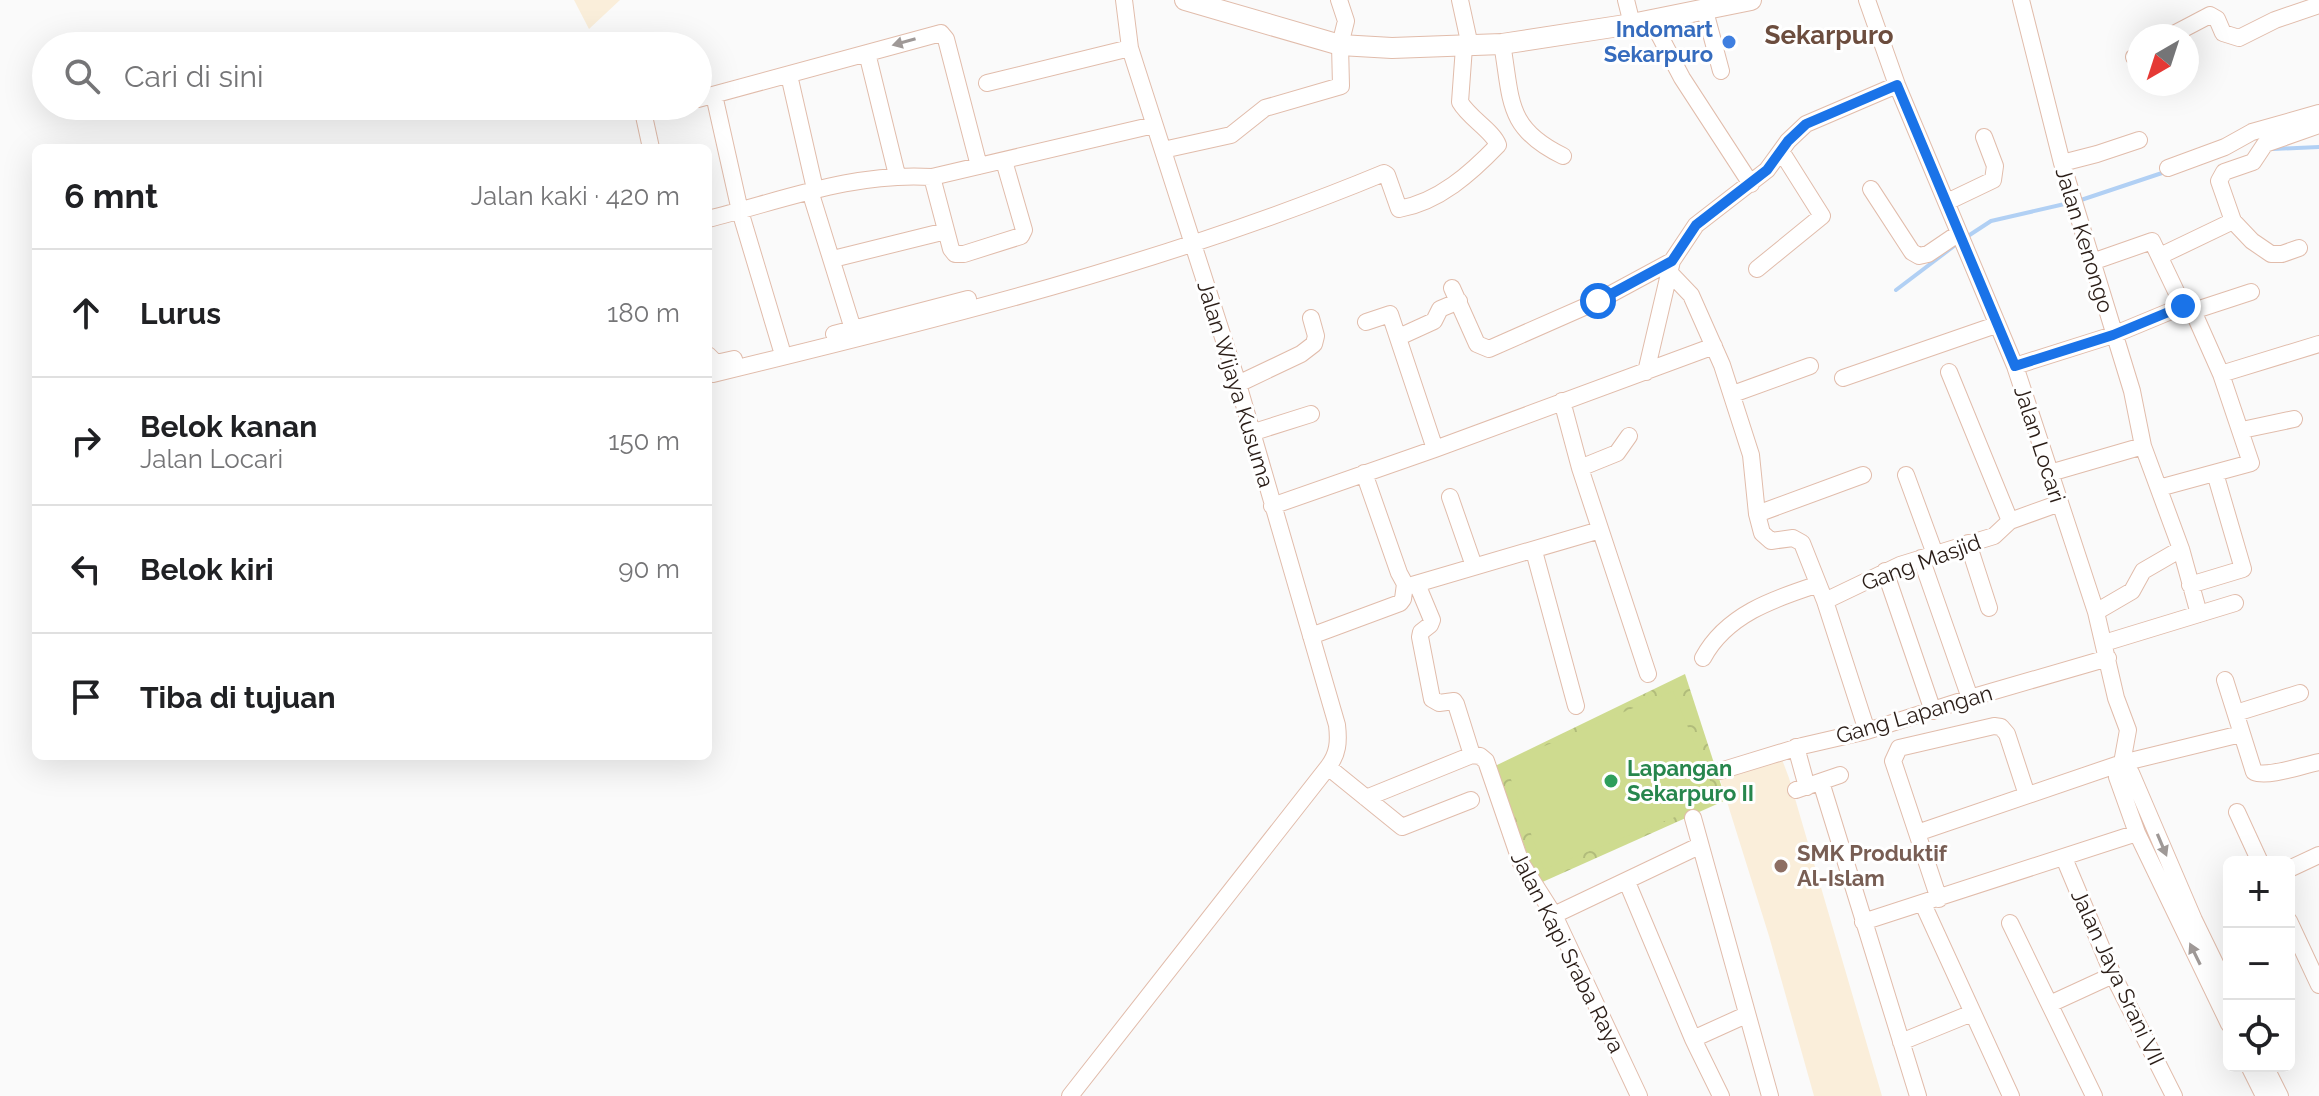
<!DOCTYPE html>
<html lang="id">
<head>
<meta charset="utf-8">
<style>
	body { margin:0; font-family:Raleway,sans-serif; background:#f2f2f2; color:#202124 }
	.controls { position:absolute; right:24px; bottom:24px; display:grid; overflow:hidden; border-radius:12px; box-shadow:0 8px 32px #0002 }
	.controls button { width:72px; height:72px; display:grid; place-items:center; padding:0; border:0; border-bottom:2px solid #e0e0e0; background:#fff; color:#202124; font:40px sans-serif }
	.compass { position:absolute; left:2127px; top:24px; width:72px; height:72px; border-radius:50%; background:#fff; box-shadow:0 8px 32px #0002; rotate:219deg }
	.stop { position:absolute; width:24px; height:24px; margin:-18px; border:6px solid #1a73e8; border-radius:50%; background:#fff }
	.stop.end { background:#1a73e8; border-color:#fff; box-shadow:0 2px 8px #0008 }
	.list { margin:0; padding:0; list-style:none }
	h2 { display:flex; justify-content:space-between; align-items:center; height:104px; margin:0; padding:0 32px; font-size:34px }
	h2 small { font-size:26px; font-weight:400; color:#757577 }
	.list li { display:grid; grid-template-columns:52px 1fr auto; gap:24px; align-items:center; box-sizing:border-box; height:128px; padding:0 32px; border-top:2px solid #e0e0e0 }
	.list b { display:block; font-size:30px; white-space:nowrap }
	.list p { margin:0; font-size:26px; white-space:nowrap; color:#757577 }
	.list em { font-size:26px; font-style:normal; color:#757577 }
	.icon { flex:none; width:44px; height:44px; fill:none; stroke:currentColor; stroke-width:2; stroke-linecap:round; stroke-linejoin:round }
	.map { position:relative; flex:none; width:2319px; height:1096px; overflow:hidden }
	.search { position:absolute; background:#fff; box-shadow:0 8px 32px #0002; left:32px; top:32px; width:680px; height:88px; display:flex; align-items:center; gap:20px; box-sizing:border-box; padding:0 28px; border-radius:44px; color:#757577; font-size:30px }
	.panel { position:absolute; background:#fff; box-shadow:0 8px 32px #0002; left:32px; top:144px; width:680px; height:616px; border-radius:12px }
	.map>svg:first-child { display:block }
</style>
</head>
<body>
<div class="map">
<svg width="2319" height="1096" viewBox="0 0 2319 1096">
	<defs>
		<pattern id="forest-crowns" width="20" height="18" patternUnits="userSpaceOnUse" patternTransform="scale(2)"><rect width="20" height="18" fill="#cedb8f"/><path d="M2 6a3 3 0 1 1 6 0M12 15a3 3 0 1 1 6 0" fill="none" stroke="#b1bc7b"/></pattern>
	</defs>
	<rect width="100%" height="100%" fill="#fafafa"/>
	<path fill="#faeeda" d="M574 0H620L589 29Z
		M1780 754 1789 778 1882 1096H1814L1769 936 1718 773Z"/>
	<path fill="url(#forest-crowns)" d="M1685 674 1726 800 1538 884 1495 766Z"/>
	<path fill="#cedb8f" d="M1673 691 1718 800 1544 869 1505 763Z"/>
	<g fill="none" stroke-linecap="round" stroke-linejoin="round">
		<path stroke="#b1d0f4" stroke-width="4" d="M2271 146 2273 149 2319 147
			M2078 201 2165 172
			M1965 238 1991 221 2069 203
			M1896 290 1958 243"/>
		<defs>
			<path id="minor" d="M1460 0 1470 46
				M1626 0 1632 24
				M1867 0 1897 85 2015 366 2096 612 2116 698 2128 730 2122 763 2117 777 2137 833 2229 1024
				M2021 0 2062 163 2132 391 2143 446 2181 549 2199 614
				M1705 11 1721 71
				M1652 21 1682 78 1751 184
				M2170 36 2210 15 2217 19 2223 33 2239 38 2275 20 2319 5
				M1502 44C1512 99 1505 128 1563 156
				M867 53 897 175
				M2134 57 2139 54
				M789 75 815 189
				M987 83 1130 48
				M714 95 740 211 781 348
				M698 99 941 33 946 39 979 166
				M651 148 644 116 648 112 670 106
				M1163 150 1231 135 1265 108 1341 86 1340 45 1346 21 1339 0
				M2062 163 2097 154 2139 140
				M2168 168 2225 147 2252 132 2319 113
				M932 177 951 249 955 254H964L1021 236 1024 230 1004 161
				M1871 189 1912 252 1919 256 1928 254 1959 233
				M810 191 853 329
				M1947 202 1993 180 1995 166 1984 137
				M708 219C784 200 853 172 932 177L1154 125
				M2299 248 2282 254H2271L2252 241 2233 221 2219 181 2224 172 2253 162 2265 144 2319 125
				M2160 256 2233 221
				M833 259 946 231
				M2092 262 2152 241 2183 306 2193 311 2251 292
				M1757 269 1822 216 1781 151
				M1669 272 1691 295 1722 365 1751 455 1757 514 1762 533 1771 541 1793 538 1802 543 1825 601 1867 731
				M1452 288 1477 344 1489 349 1598 301 1672 261
				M2193 311 2221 374 2319 344
				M1366 322 1390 314 1435 449
				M834 334 968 299
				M1399 337 1434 321 1440 309 1459 301
				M708 355 716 363 734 359
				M2015 366 2113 335 2183 306
				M1646 372 1672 261 1696 225 1767 170 1788 141 1806 124 1897 85
				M1949 372 2010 521
				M713 374C940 319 1167 263 1384 173L1387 175 1399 209C1439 202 1471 173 1498 145 1493 131 1469 118 1460 102L1464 47
				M1843 378 1996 325
				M1238 384 1301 354 1314 344 1316 336 1311 318
				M1733 394 1810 366
				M1562 401 1580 468 1648 674
				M2242 430 2294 419
				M1251 433 1311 414
				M1580 468 1617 453 1629 436
				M1364 473 1399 573 1405 584 1409 586 1600 530
				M2050 473 2143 446
				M1906 475 1935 554
				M2159 488 2251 463 2221 374
				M1450 497 1474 566
				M1272 506 1435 449 1714 346
				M1757 514 1863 475
				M1968 543 1989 608
				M1534 551 1576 706
				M1921 558 1970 698
				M1885 571 1933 711
				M1417 584 1432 620 1430 625 1421 632 1420 637 1432 699 1439 703 1454 701 1456 704 1472 755
				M2190 585 2243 569 2215 473
				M1825 601 1900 565 1994 536 2010 521 2060 503
				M2096 612 2132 591 2143 571 2181 549
				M1311 636 1400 603 1403 599 1405 584
				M2104 643 2235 603
				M1703 658C1726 615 1773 599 1816 585
				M2225 680 2254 772C2268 778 2303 765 2319 762
				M2236 713 2300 693
				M1796 747 1807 787
				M2122 763 2131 773 2194 920 2229 992
				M1328 767 1402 827 1471 800
				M1720 771 1802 746 1867 731 1970 698 2108 658
				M1821 782 1918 1096
				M1796 790 1840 775
				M1366 798 1472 755 1480 756 1486 761 1521 863 1554 915 1639 1096
				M2237 812 2260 862
				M1693 818 1770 1096
				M1917 833 2122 763 2241 734
				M2064 858 2113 975 2174 1096
				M2289 869 2319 855
				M1627 882 1693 1039 1721 1096
				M1939 899 1893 761 1899 748 1994 726 2001 727 2007 734 2027 795
				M1923 904 2011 1096
				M1554 915 1699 846
				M2289 921 2319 985
				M1863 922 2137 833
				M2010 923 2094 1096
				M2050 1004 2113 975
				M1693 1039 1746 1015
				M1901 1042 1972 1013
				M2249 1066 2264 1096
				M2265 1066 2280 1096
				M1070 1096 1328 767C1338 754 1339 742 1337 725L1238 384 1137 70 1130 48 1124 0"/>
			<path id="major" d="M1185 0 1340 45 1392 48 1502 44 1632 24 1751 0"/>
		</defs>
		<use href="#minor" stroke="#e1bcab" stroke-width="18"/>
		<use href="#major" stroke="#e1bcab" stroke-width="22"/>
		<use href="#minor" stroke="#fff" stroke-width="16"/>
		<use href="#major" stroke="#fff" stroke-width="20"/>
	</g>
	<defs><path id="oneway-solid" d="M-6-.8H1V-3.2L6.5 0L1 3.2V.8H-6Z" transform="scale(2)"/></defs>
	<g fill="#9f9997">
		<use href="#oneway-solid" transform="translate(904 42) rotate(164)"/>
		<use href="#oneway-solid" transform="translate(2162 845) rotate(67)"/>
		<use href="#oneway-solid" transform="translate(2195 954) rotate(-116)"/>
	</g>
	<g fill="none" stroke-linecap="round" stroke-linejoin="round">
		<path stroke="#1a73e8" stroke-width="10" d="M1598 301 1672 261 1696 225 1767 170 1788 141 1806 124 1897 85 2015 366 2113 335 2183 306"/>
	</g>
	<circle fill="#3f7fe0" stroke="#fff" stroke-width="3" cx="1729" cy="42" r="8"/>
	<circle fill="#2e9e5b" stroke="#fff" stroke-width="3" cx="1611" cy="781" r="8"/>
	<circle fill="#8d6e63" stroke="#fff" stroke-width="3" cx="1781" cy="866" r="8"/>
	<g text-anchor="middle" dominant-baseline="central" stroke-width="6" stroke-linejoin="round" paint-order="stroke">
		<g font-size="22" font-weight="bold" fill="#366cbe" stroke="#fff" text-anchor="end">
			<text x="1713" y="29">Indomart<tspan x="1713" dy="25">Sekarpuro</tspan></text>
		</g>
		<g font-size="22" fill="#2a1d17" stroke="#fff">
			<text transform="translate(2085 240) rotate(73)">Jalan Kenongo</text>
			<text transform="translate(1236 384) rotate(73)">Jalan Wijaya Kusuma</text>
			<text transform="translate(2040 444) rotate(72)">Jalan Locari</text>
			<text transform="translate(1921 562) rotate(-20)">Gang Masjid</text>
			<text transform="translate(1914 714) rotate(-16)">Gang Lapangan</text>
			<text transform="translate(1568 952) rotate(63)">Jalan Kapi Sraba Raya</text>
			<text transform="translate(2118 977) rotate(65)">Jalan Jaya Srani VII</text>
		</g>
		<g font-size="22" font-weight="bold" fill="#27864d" stroke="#fff" text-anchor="start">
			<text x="1627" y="768">Lapangan<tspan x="1627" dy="25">Sekarpuro II</tspan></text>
		</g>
		<g font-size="22" font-weight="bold" fill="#785e54" stroke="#fff" text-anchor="start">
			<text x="1797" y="853">SMK Produktif<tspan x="1797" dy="25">Al-Islam</tspan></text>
		</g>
		<g font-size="26" font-weight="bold" fill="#6c4d3e" stroke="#fff">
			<text x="1829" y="35">Sekarpuro</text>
		</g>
	</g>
</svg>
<div class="controls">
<button>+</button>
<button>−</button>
<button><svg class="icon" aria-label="locate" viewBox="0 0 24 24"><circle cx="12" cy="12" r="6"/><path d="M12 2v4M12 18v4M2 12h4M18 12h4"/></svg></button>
</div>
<svg class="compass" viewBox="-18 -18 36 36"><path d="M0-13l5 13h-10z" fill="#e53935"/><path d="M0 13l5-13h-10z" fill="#757577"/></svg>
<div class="stop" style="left:1598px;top:301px"></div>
<div class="stop end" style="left:2183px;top:306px"></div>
<div class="search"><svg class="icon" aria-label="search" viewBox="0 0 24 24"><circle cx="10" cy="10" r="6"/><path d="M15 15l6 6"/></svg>Cari di sini</div>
<section class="panel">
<h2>6 mnt<small>Jalan kaki · 420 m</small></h2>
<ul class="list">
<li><svg class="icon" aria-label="ahead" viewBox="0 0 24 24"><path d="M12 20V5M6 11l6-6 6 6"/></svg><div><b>Lurus</b></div><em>180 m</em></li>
<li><svg class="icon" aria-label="right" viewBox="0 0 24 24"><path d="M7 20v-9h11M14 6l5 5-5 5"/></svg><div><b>Belok kanan</b><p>Jalan Locari</p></div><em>150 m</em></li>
<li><svg class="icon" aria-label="left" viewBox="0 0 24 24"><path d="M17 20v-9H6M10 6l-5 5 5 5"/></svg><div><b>Belok kiri</b></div><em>90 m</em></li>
<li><svg class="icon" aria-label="arrive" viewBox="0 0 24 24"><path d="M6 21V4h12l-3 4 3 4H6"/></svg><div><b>Tiba di tujuan</b></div></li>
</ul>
</section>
</div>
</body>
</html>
